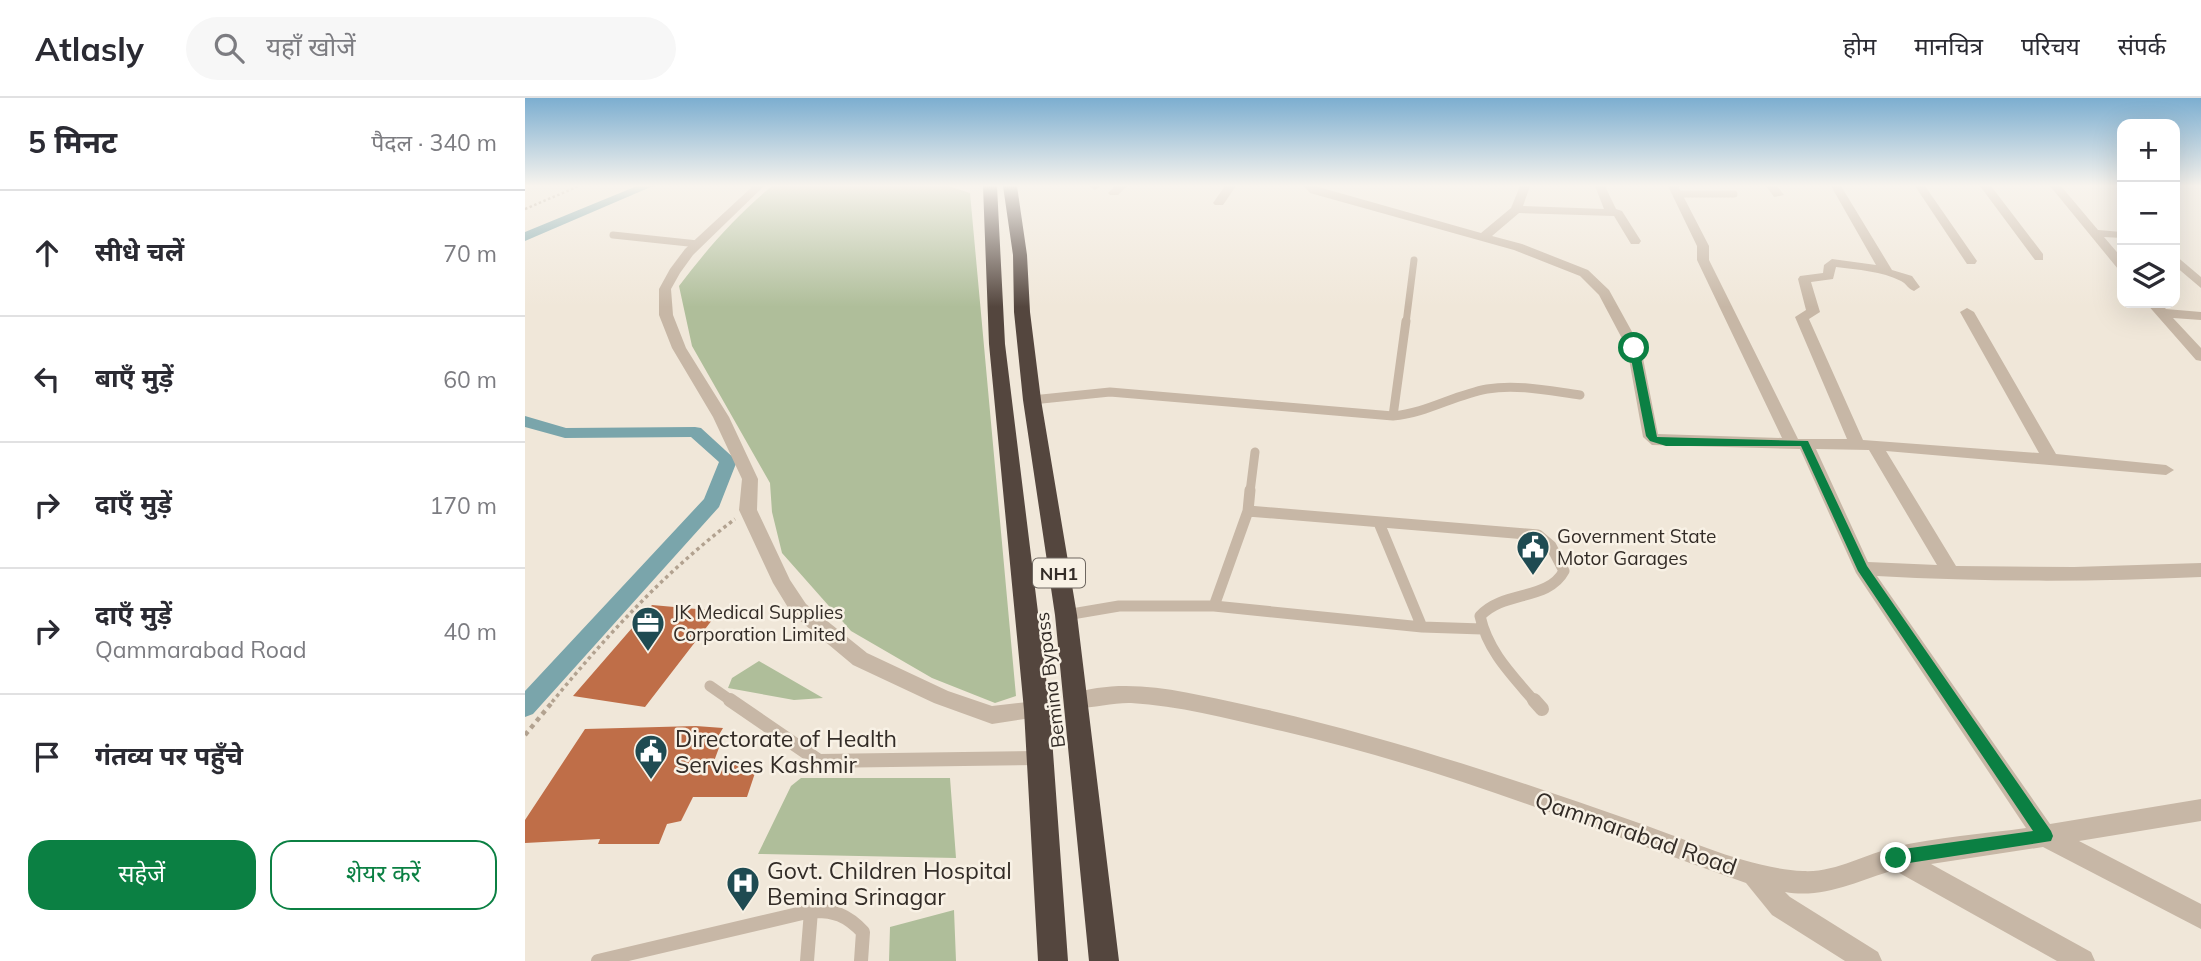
<!DOCTYPE html>
<html lang="hi">
<head>
<meta charset="utf-8">
<style>
	body { margin:0; font-family:Mulish,"Noto Sans Devanagari",sans-serif; background:#f7f7f7; color:#2b2b33 }
	.controls { position:absolute; right:21px; top:21px; display:grid; overflow:hidden; border-radius:14px; box-shadow:0 7px 28px #0002 }
	.controls button { width:63px; height:63px; display:grid; place-items:center; padding:0; border:0; border-bottom:2px solid #e1e1e2; background:#fff; color:#2b2b33; font:35px sans-serif }
	.stop { position:absolute; width:21px; height:21px; margin:-16px; border:5px solid #0b8043; border-radius:50%; background:#fff }
	.stop.end { background:#0b8043; border-color:#fff; box-shadow:0 2px 7px #0008 }
	.list { margin:0; padding:0; list-style:none }
	h2 { display:flex; justify-content:space-between; align-items:center; height:91px; margin:0; padding:0 28px; font-size:30px }
	h2 small { font-size:23px; font-weight:400; color:#7c7c81 }
	.list li { display:grid; grid-template-columns:46px 1fr auto; gap:21px; align-items:center; box-sizing:border-box; height:126px; padding:0 28px; border-top:2px solid #e1e1e2 }
	.list b { display:block; font-size:26px; white-space:nowrap }
	.list p { margin:0; font-size:23px; white-space:nowrap; color:#7c7c81 }
	.list em { font-size:23px; font-style:normal; color:#7c7c81 }
	.actions { display:flex; gap:14px; padding:21px 28px }
	.actions a { flex:1; padding:16px 0; border:2px solid #0b8043; border-radius:21px; text-align:center; font-size:24px; color:#0b8043 }
	.actions .main { background:#0b8043; color:#fff }
	.icon { flex:none; width:38px; height:38px; fill:none; stroke:currentColor; stroke-width:2; stroke-linecap:round; stroke-linejoin:round }
	.map { position:relative; flex:none; width:1676px; height:863px; overflow:hidden }
	header { display:flex; align-items:center; gap:42px; box-sizing:border-box; height:98px; padding:0 35px; background:#fff; border-bottom:2px solid #e1e1e2 }
	header strong { font-size:33px }
	nav { display:flex; gap:38px; margin-inline-start:auto; font-size:24px }
	.search { width:490px; height:63px; background:#f7f7f7; display:flex; align-items:center; gap:18px; box-sizing:border-box; padding:0 24px; border-radius:38px; color:#7c7c81; font-size:26px }
	main { display:flex }
	aside { flex:1; background:#fff }
	.map>svg:first-child { display:block }
</style>
</head>
<body>
<header>
<strong>Atlasly</strong>
<div class="search"><svg class="icon" aria-label="search" viewBox="0 0 24 24"><circle cx="10" cy="10" r="6"/><path d="M15 15l6 6"/></svg>यहाँ खोजें</div>
<nav><a>होम</a><a>मानचित्र</a><a>परिचय</a><a>संपर्क</a></nav>
</header>
<main>
<aside>
<h2>5 मिनट<small>पैदल · 340 m</small></h2>
<ul class="list">
<li><svg class="icon" aria-label="ahead" viewBox="0 0 24 24"><path d="M12 20V5M6 11l6-6 6 6"/></svg><div><b>सीधे चलें</b></div><em>70 m</em></li>
<li><svg class="icon" aria-label="left" viewBox="0 0 24 24"><path d="M17 20v-9H6M10 6l-5 5 5 5"/></svg><div><b>बाएँ मुड़ें</b></div><em>60 m</em></li>
<li><svg class="icon" aria-label="right" viewBox="0 0 24 24"><path d="M7 20v-9h11M14 6l5 5-5 5"/></svg><div><b>दाएँ मुड़ें</b></div><em>170 m</em></li>
<li><svg class="icon" aria-label="right" viewBox="0 0 24 24"><path d="M7 20v-9h11M14 6l5 5-5 5"/></svg><div><b>दाएँ मुड़ें</b><p>Qammarabad Road</p></div><em>40 m</em></li>
<li><svg class="icon" aria-label="arrive" viewBox="0 0 24 24"><path d="M6 21V4h12l-3 4 3 4H6"/></svg><div><b>गंतव्य पर पहुँचे</b></div></li>
</ul>
<div class="actions"><a class="main">सहेजें</a><a>शेयर करें</a></div>
</aside>
<div class="map">
<svg width="1676" height="863" viewBox="0 0 1676 863">
	<rect width="100%" height="100%" fill="#f0e7d9"/>
	<path fill="#afbe9a" d="M247 88H423L445 95 491 598 470 605 407 580 326 533 257 455 247 414 245 385 167 248 154 188C182 151 211 118 247 88Z
		M234 563 298 600 269 602 203 590 207 580Z
		M276 680H425L431 760 233 756 266 688Z
		M429 812 431 863H364L365 829Z"/>
	<g fill="none" stroke-linecap="round" stroke-linejoin="round">
		<path fill="#7aa5ab" fill-rule="evenodd" d="M112 88H128L0 143V134Z
			M0 318 41 330 170 329 176 330 212 363 194 409 8 616 0 619V593L179 401 194 364 166 339 40 340 0 329Z"/>
	</g>
	<path fill="#bf6e48" d="M127 507 194 513 120 609 48 598Z
		M171 628 198 630 188 647H195L188 666 234 663 222 699H168L156 723 142 726 134 746H73L75 741 0 745V722L60 631Z"/>
	<g fill="none" stroke-linecap="round" stroke-linejoin="round">
		<path stroke="#b2a290" stroke-width="2.5" stroke-dasharray="2.5 2.5" stroke-linecap="butt" d="M0 111 54 88"/>
		<path stroke="#b2a290" stroke-width="3.5" stroke-dasharray="3.5 3.5" stroke-linecap="butt" d="M27 604C83 536 140 474 210 421"/>
		<path stroke="#b2a290" stroke-width="4.5" stroke-dasharray="4.5 4.5" stroke-linecap="butt" d="M0 637 29 602"/>
		<path stroke="#c7b7a6" stroke-width="7" d="M1152 96H1209
			M88 137 173 146
			M881 225 889 162"/>
		<path stroke="#c7b7a6" stroke-width="9" d="M507 302 585 294 868 318C902 315 929 297 962 291 993 286 1025 293 1055 297
			M868 318 881 223
			M725 394 730 354"/>
		<path stroke="#c7b7a6" stroke-width="11" d="M723 413 1013 437 1026 448 1039 473C1023 503 979 492 955 518 963 554 987 577 1010 604
			M854 425 897 529
			M689 508 723 413 725 392
			M541 517 594 508H689L897 529 957 531
			M185 588 208 604"/>
		<path stroke="#c7b7a6" stroke-width="14" d="M205 602 294 663 515 660
			M1009 602 1017 611
			M73 863 286 813C309 812 322 817 338 834L336 863
			M282 863 286 813"/>
		<path fill="#c7b7a6" fill-rule="evenodd" d="M228 88H239L168 157 155 175 146 191 148 217 161 250 204 319 233 381 232 412 265 482 281 506 342 555 423 593 467 608 512 603 519 606 522 612 519 618 467 626 409 605 328 567 267 516 248 485 214 412 217 381 188 319 147 250 134 217V191L145 171 160 151Z
			M565 88H576L570 92Z
			M590 88H602L593 97H585L583 95Z
			M700 88H711L698 107H690L688 105Z
			M779 88H790L956 135 986 110 995 88H1005L998 108 1079 111 1070 88H1080L1091 111 1097 113 1116 143 1114 146H1106L1089 118 994 115 967 138 997 146 1063 172 1084 192 1116 250 1133 336 1257 340 1172 162V148L1143 88H1153L1184 148V162L1273 341H1322L1270 219 1281 212 1273 181 1275 178 1298 175 1299 167 1307 161 1351 167 1306 88H1316L1367 172 1387 178 1395 189 1389 193C1383 191 1382 186 1376 183 1357 173 1333 172 1311 169L1308 181 1286 184 1295 214 1284 221 1338 342 1514 355 1435 214 1442 210 1449 214 1531 356 1641 367 1649 372 1641 377 1361 353 1431 468 1549 469 1676 465V479C1568 484 1460 484 1352 478L1525 726 1676 701V723L1554 743 1676 806V831L1518 749 1406 766 1566 854 1570 863H1532L1369 772C1333 783 1298 801 1260 794L1265 799 1353 854 1357 863H1320L1247 817 1221 785C1068 731 916 669 757 633 708 622 657 608 606 605 589 604 556 613 544 609L541 603 544 597C601 577 663 595 721 607 854 636 983 679 1111 724 1164 742 1222 770 1278 773 1309 775 1341 756 1370 749 1412 739 1458 736 1501 730L1331 475 1275 351 1127 347 1118 339 1102 250 1074 197 1055 178 989 152 785 95ZM1291 351 1344 352 1412 467 1343 464Z
			M1241 88H1252L1259 97 1249 99Z
			M1390 88H1400L1452 163 1450 166H1442Z
			M1455 88H1466L1518 156V162H1510Z
			M1525 88H1536L1573 132 1597 134V140L1579 139 1597 160V172L1593 171Z
			M1650 157 1676 179V190L1650 168Z
			M1621 205H1635L1641 211 1676 214V222L1648 220 1676 250V263L1671 262Z"/>
		<path fill="#54463e" fill-rule="evenodd" d="M458 88H472L480 246 525 612 543 863H513L499 612 464 246Z
			M478 88H492L502 157 505 214 516 302 552 517 594 863H564L530 517 498 302 489 214 488 157Z"/>
	</g>
	<linearGradient id="sky" x2="0" y2="1"><stop stop-color="#7caed0"/><stop offset="0.42" stop-color="#f8f4ee"/><stop offset="1" stop-color="#f8f4ee" stop-opacity="0"/></linearGradient>
	<rect width="1676" height="209" fill="url(#sky)"/>
	<path fill="#0b8043" d="M1109 247 1114 250 1132 339 1283 343 1342 468 1526 733 1528 738 1526 743 1371 767 1366 765 1364 760 1366 754 1371 752 1508 733 1333 473 1276 348H1141L1125 343 1121 338 1104 250Z"/>
	<defs>
		<symbol id="civic-pin" viewBox="-11 -11 22 30"><path d="M0 17L-7.5 6A9.5 9.5 0 1 1 7.5 6Z" fill="#1f4b52" stroke="#f8f1e5"/><path d="M-.6-6.5H3V-4.5H.6V-3L4-1V1h2V6H-6V1h2V-1L-.6-3ZM-1.2 2.5V6h2.4V2.5Z" fill="#fff"/></symbol>
		<symbol id="office-pin" viewBox="-11 -11 22 30"><path d="M0 17L-7.5 6A9.5 9.5 0 1 1 7.5 6Z" fill="#1f4b52" stroke="#f8f1e5"/><path d="M-6-3h4V-5.5h4V-3h4V5H-6ZM-1-4.5V-3h2v-1.5ZM-6 0V1H6V0Z" fill="#fff"/></symbol>
		<symbol id="hospital-pin" viewBox="-11 -11 22 30"><path d="M0 17L-7.5 6A9.5 9.5 0 1 1 7.5 6Z" fill="#1f4b52" stroke="#f8f1e5"/><path d="M-5-5h3v3.5h4V-5h3V5h-3V1.5h-4V5h-3Z" fill="#fff"/></symbol>
	</defs>
	<g fill-rule="evenodd">
		<use href="#civic-pin" x="989" y="430" width="38" height="52"/>
		<use href="#office-pin" x="104" y="506" width="38" height="52"/>
		<use href="#civic-pin" x="107" y="634" width="38" height="52"/>
		<use href="#hospital-pin" x="199" y="766" width="38" height="52"/>
	</g>
	<g text-anchor="middle" dominant-baseline="central" stroke-width="5" stroke-linejoin="round" paint-order="stroke">
		<rect fill="#f8f1e5" stroke="#6e6760" stroke-width="2" x="508" y="460.5" width="52" height="29" rx="5"/>
		<g font-size="18" font-weight="bold" fill="#332c27">
			<text x="534" y="475">NH1</text>
		</g>
		<g font-size="19" fill="#332c27" stroke="#f8f1e5" text-anchor="start">
			<text x="1032" y="438">Government State<tspan x="1032" dy="22">Motor Garages</tspan></text>
			<text x="148" y="514">JK Medical Supplies<tspan x="148" dy="22">Corporation Limited</tspan></text>
		</g>
		<g font-size="19" fill="#332c27" stroke="#f8f1e5">
			<text transform="translate(525 582) rotate(-97)">Bemina Bypass</text>
		</g>
		<g font-size="23" fill="#332c27" stroke="#f8f1e5" text-anchor="start">
			<text x="150" y="640">Directorate of Health<tspan x="150" dy="26">Services Kashmir</tspan></text>
			<text x="242" y="772">Govt. Children Hospital<tspan x="242" dy="26">Bemina Srinagar</tspan></text>
		</g>
		<g font-size="23" fill="#332c27" stroke="#f8f1e5">
			<text transform="translate(1111 735) rotate(19)">Qammarabad Road</text>
		</g>
	</g>
</svg>
<div class="controls">
<button>+</button>
<button>−</button>
<button><svg class="icon" aria-label="layers" viewBox="0 0 24 24"><path d="M12 4l9 5-9 5-9-5zM3 14l9 5 9-5"/></svg></button>
</div>
<div class="stop" style="left:1109px;top:250px"></div>
<div class="stop end" style="left:1371px;top:760px"></div>
</div>
</main>
</body>
</html>
